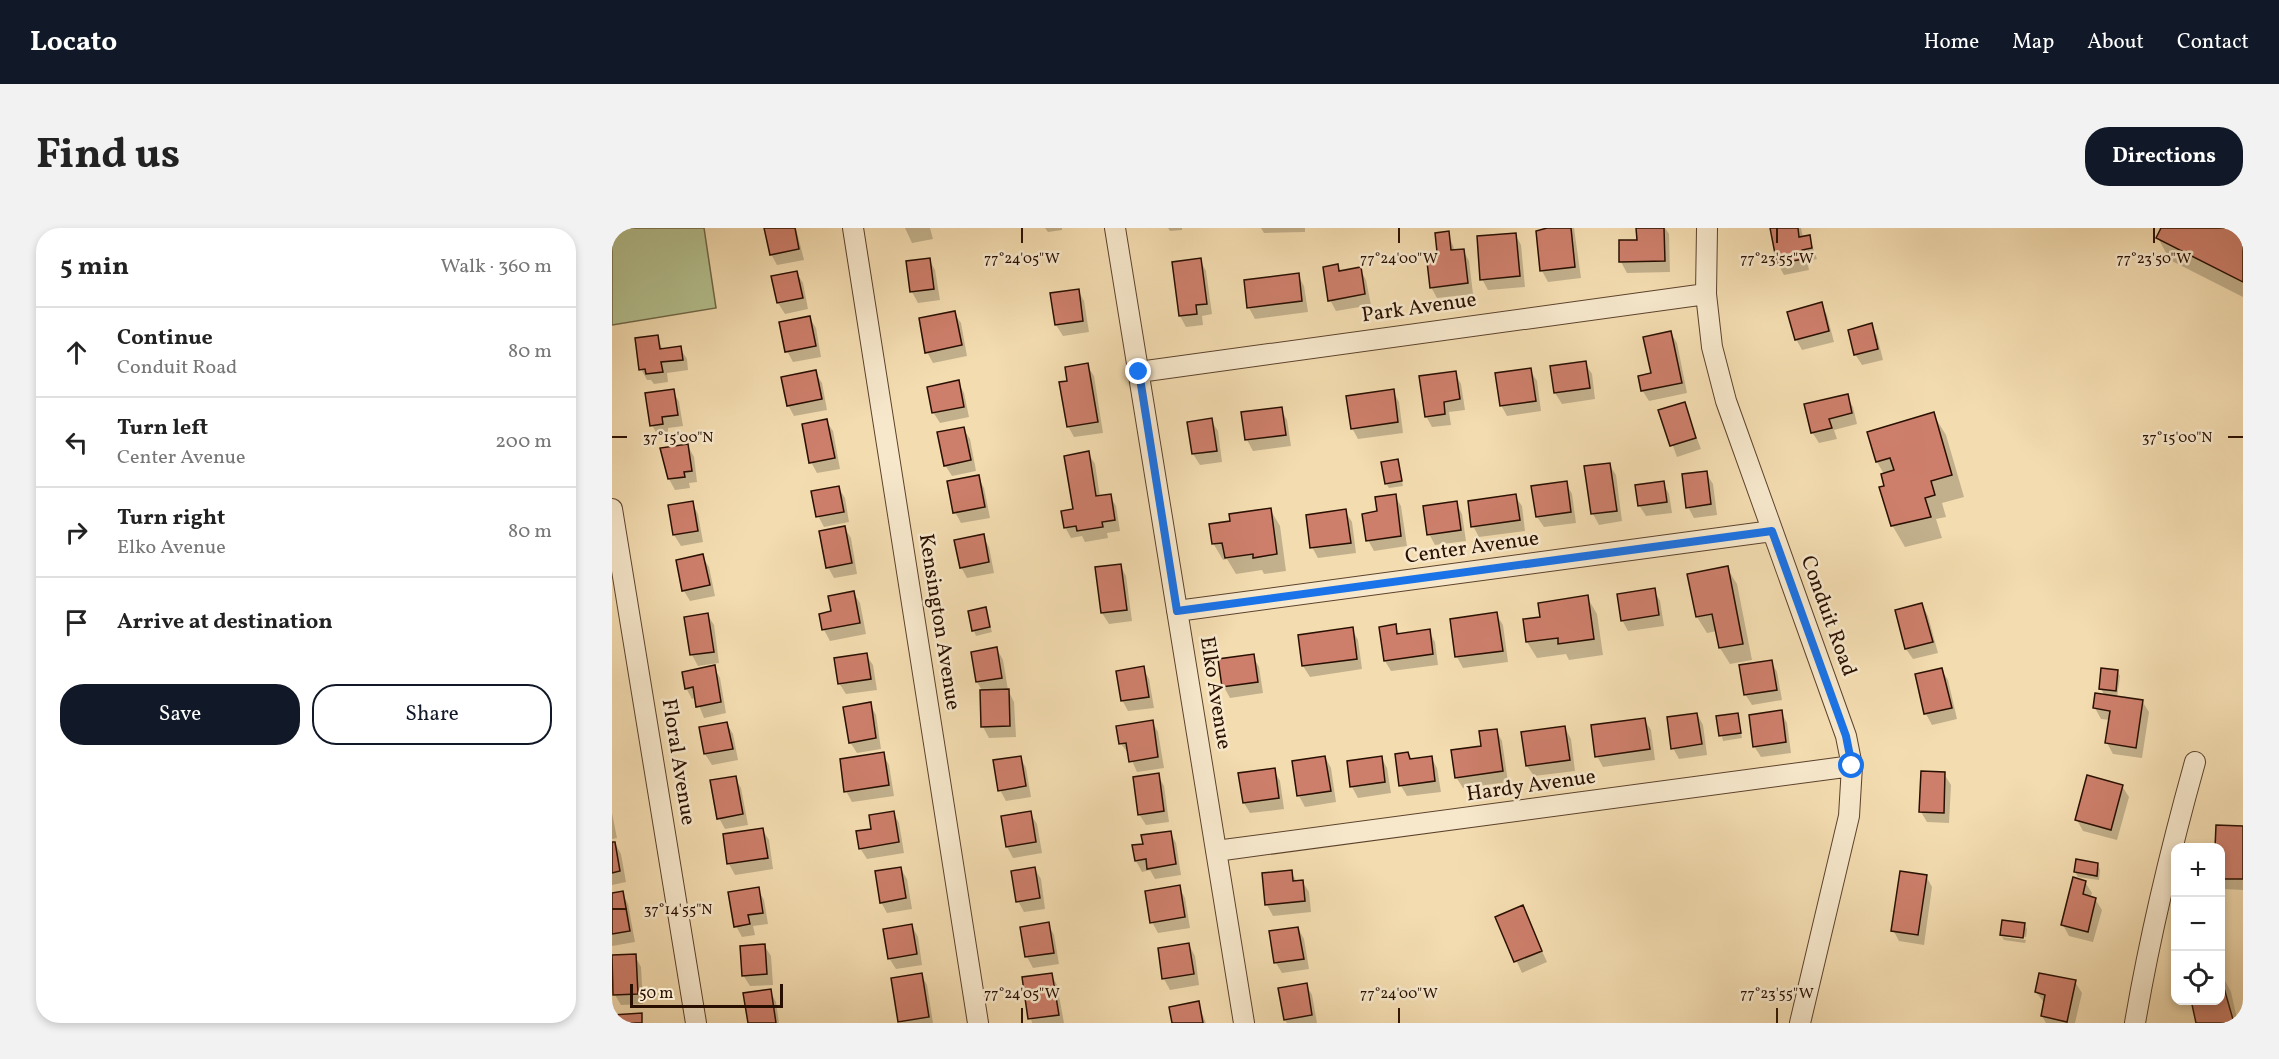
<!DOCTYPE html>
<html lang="en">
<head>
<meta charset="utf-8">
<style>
	body { margin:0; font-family:Vollkorn,serif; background:#f2f2f2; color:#222 }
	.controls { position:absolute; right:18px; bottom:18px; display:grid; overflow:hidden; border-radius:12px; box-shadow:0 3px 9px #0003 }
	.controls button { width:54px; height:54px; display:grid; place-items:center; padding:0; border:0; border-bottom:2px solid #e0e0e0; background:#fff; color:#222; font:30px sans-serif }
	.scale { position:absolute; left:18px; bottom:15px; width:153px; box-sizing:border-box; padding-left:6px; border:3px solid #290f00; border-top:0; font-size:16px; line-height:21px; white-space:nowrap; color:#290f00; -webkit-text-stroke:4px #f7e8cc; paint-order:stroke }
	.stop { position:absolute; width:18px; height:18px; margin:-14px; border:4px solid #1a73e8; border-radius:50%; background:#fff }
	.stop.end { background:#1a73e8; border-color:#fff; box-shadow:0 2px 6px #0008 }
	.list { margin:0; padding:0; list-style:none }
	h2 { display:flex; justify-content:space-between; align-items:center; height:78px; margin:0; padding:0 24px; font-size:26px }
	h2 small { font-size:20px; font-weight:400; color:#767676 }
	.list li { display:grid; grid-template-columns:39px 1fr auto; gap:18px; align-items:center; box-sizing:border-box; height:90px; padding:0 24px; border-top:2px solid #e0e0e0 }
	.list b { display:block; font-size:22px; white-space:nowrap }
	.list p { margin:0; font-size:20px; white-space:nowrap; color:#767676 }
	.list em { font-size:20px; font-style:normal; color:#767676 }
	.actions { display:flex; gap:12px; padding:18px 24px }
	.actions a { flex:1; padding:14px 0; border:2px solid #111827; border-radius:24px; text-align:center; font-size:21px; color:#111827 }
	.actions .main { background:#111827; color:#fff }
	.icon { flex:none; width:33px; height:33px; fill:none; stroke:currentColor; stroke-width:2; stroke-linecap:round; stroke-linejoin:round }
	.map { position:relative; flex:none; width:1631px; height:795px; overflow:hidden; border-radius:24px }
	header { display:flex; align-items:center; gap:36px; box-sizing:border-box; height:84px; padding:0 30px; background:#111827; color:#fff }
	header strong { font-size:28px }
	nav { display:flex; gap:33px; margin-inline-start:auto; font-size:21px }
	.intro { display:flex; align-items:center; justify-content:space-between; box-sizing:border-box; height:144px; padding:0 36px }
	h1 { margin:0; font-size:42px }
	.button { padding:15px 27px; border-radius:24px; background:#111827; color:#fff; font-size:21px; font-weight:700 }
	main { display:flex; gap:36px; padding:0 36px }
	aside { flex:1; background:#fff; border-radius:24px; box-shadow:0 3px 9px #0003 }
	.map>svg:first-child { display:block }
</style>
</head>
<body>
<header>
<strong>Locato</strong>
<nav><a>Home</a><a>Map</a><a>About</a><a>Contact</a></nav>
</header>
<div class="intro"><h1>Find us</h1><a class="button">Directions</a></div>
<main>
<aside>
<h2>5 min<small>Walk · 360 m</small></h2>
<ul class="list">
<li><svg class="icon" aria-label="ahead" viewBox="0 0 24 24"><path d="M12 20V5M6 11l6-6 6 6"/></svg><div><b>Continue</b><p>Conduit Road</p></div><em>80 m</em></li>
<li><svg class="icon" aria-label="left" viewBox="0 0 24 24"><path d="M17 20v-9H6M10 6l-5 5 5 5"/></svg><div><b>Turn left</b><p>Center Avenue</p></div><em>200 m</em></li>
<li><svg class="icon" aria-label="right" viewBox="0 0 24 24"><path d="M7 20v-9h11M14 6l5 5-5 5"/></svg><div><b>Turn right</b><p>Elko Avenue</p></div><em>80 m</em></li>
<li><svg class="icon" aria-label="arrive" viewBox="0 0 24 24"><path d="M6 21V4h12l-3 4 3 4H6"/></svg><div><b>Arrive at destination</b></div></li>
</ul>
<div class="actions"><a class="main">Save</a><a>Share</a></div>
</aside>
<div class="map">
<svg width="1631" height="795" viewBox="0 0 1631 795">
	<rect width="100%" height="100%" fill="#f3dcb0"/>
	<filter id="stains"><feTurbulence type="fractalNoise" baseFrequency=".00333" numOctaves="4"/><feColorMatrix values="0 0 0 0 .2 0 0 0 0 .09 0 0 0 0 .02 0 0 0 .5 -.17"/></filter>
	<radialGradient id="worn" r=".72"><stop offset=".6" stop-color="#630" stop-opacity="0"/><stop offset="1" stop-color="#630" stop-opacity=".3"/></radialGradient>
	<path fill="#b5c290" stroke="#6f6848" stroke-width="1.5" d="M0 0H92L104 80 0 97Z"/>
	<path fill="#0003" d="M154 0H184L192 32 165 37 159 26Z
		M293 0H318L321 11 300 15Z
		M433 0H450V2L436 4Z
		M556 0H570V2L558 3Z
		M649 0H693V4L652 5Z
		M937 0H962L969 50 936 54 930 43 925 5Z
		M1026 0H1053L1057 6 1058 44 1015 45 1009 34 1026 13Z
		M1160 0H1189L1191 10 1197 9 1205 31 1195 33 1197 42 1172 47 1166 36Z
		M1546 0H1631V69L1558 32 1546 10 1550 2Z
		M836 5 843 23 851 22 857 33 861 66 825 70 819 59 826 25Z
		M903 6 909 17 913 59 876 62 870 51Z
		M317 31 323 42 328 72 306 75 300 64Z
		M588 32 594 43 600 86 590 88 591 97 574 99 568 88Z
		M726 38 729 44 748 41 754 52 759 77 724 83 718 72Z
		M184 44 191 55 196 81 173 86 166 75 161 49Z
		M686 47 692 58 696 84 643 91 637 80Z
		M466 62 472 73 477 104 451 108 444 97Z
		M1209 76 1215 87 1222 114 1190 122 1184 111Z
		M342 85 349 95 355 128 321 135 315 124Z
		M197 89 204 100 209 129 181 134 175 123Z
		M1259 97 1265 108 1271 132 1250 137 1243 126Z
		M1059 105 1065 115 1075 165 1037 173 1030 162 1041 146Z
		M45 109 51 122 68 120 75 131 76 142 55 145 56 154 42 156 39 152H35L29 141Z
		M973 135 980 146 983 171 950 176 943 165 940 139Z
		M475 137 482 148 491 205 462 209 456 198 457 154Z
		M918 142 925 153 929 183 895 188 889 177Z
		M203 144 210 155 215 182 182 188 176 177Z
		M843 145 849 156 853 182 837 184 839 197 820 199 814 188Z
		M346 154 352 165 357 189 328 195 321 184Z
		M61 163 67 174 71 198 56 200V206L46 208 40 197Z
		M781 163 787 174 791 205 746 211 740 200Z
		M1235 168 1241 179 1245 196 1222 202 1225 211 1207 215 1200 204Z
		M1072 176 1089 221 1065 229 1048 183Z
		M669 181 675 192 679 218 641 223 635 212Z
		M1321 186 1334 207 1352 269 1330 275 1334 289 1324 291 1330 310 1293 319 1280 297 1272 246 1265 234 1257 205Z
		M599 192 606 203 610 234 588 237 581 226Z
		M214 193 221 203 228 241 205 245 199 234Z
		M351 200 358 211 364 243 340 248 333 237Z
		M76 218 82 229 85 254 77 255 78 260 63 262 57 251Z
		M476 225 483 236 488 269 498 268 504 278 508 303 495 305 496 310 473 314 470 308 459 310 453 299 462 282Z
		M786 233 791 258 777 260 774 255Z
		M997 236 1004 247 1010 293 987 297 981 286 974 240Z
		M1094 245 1101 256 1105 287 1082 290 1076 279Z
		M366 249 372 260 378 290 349 295 343 284Z
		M954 255 960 266 964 295 932 299 925 289Z
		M1051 255 1057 266 1060 285 1034 288 1027 277Z
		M226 259 233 270 237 294 212 299 206 288Z
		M783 268 789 278 795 318 762 323 756 312Z
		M903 268 910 278 913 303 867 309 861 298Z
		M80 275 86 286 91 314 69 318 62 307 58 278Z
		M844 275 850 286 854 313 823 317 817 306Z
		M658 281 668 298 674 343 652 346 650 342 624 346 615 331 611 332 601 315 619 295Z
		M733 283 740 294 744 325 706 330 700 319Z
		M232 299 239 310 245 346 222 350 216 339Z
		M371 308 377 319 382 345 355 350 349 339Z
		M90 328 97 339 103 368 78 373 72 363Z
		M508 337 514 348 520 393 497 396 490 385 484 340Z
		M1115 340 1125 356 1140 432 1118 436 1108 420 1105 403 1095 405 1085 389Z
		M1042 362 1048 373 1052 398 1016 403 1010 392Z
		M241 364 248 375 254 406 218 413 212 402 209 387 221 385Z
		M975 369 985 386 991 427 957 432 954 426 925 430 915 414 929 390Z
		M1310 377 1316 388 1326 425 1301 431 1294 421Z
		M373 381 380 404 364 408 362 403Z
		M95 386 102 397 107 435 86 438 80 427Z
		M884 386 891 397 896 434 851 440 845 429 840 393Z
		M783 398 788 407 817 403 823 414 826 437 779 443 773 433Z
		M740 401 746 412 750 441 698 449 691 438 687 408Z
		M385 421 391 432 396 462 402 474 404 509 377 510 371 499V464L365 454Z
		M254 427 261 437 265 462 234 466 227 455Z
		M641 428 647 439 651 465 618 470 612 459Z
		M1159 433 1165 444 1170 472 1140 477 1133 466Z
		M102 439 108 450 114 485 92 490 84 470 80 471 74 460Z
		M531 440 537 451 542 480 516 483 510 472Z
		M1329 441 1336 452 1345 491 1320 497 1314 486 1304 447Z
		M1505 443 1508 448 1505 470 1530 473 1537 484 1530 530 1501 526 1495 515 1498 492 1489 491 1483 480 1493 468 1489 461Z
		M258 476 264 487 269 521 245 525 238 514Z
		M1169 484 1175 495 1179 525 1149 529 1142 518Z
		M1085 486 1091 497 1095 527 1067 531 1061 520Z
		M1125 487 1130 510 1111 513 1106 489Z
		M1032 491 1039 502 1043 532 991 539 985 528Z
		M540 493 546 504 552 540 525 544 517 526 509 516 506 499Z
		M115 496 121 506 126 532 100 537 93 526 88 500Z
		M953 500 959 511 963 543 922 548 915 538Z
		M884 502 890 513 896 554 851 560 844 549Z
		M796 525 800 532 819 529 825 540 829 564 795 568 789 558Z
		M271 526 277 537 282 568 240 574 234 563Z
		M408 529 414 540 419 569 394 573 388 562Z
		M713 529 719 540 724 574 693 579 687 568 682 534Z
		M769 529 775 540 779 565 746 570 740 559Z
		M662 542 668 553 672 581 638 585 632 575Z
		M1332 546 1339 557 1337 595 1315 594 1309 584Z
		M546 547 552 558 557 594 534 597 527 586Z
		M123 550 129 560 136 597 113 601 107 590Z
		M1510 558 1517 569 1505 612 1471 603 1465 592Z
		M281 584 287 595 292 625 255 631 248 620 261 602Z
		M0 585 5 610 0 611Z
		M418 585 425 596 430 625 401 630 395 619Z
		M1631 599V662L1611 661 1608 620Z
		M150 601 157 612 161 641 123 647 117 636Z
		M558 604 564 615 569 647 543 651 538 642 530 644 524 633 532 617Z
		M3 615 9 626 14 654 0 657V616Z
		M1486 637 1488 642 1487 652 1466 649 1463 644Z
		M289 641 295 651 300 681 275 685 269 674Z
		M423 641 429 651 433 681 412 684 406 673Z
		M679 644 685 654 690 653 697 664 699 684 661 688 655 677Z
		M1314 648 1320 659 1312 717 1287 713 1281 702Z
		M1473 654 1480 665 1478 670 1483 671 1490 682 1481 714 1457 708 1451 697Z
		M567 659 573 670 578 700 546 705 540 694Z
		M146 661 152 672 156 696 141 698 143 707 130 709 124 698Z
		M10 665 16 676 23 714 0 718V667Z
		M910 679 935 734 910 745 885 690Z
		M1391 694 1412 696 1415 701 1414 709 1390 706V709L1389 707Z
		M436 696 442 707 447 736 421 740 415 729Z
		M300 698 306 709 310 737 284 741 277 730Z
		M686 700 692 711 697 741 670 745 664 735Z
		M1390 709 1414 712 1413 715 1392 712Z
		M152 717 159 728 161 757 138 758 131 747Z
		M577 717 583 728 587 757 558 762 552 751 548 721Z
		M23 728 29 739 31 776 9 777 3 767Z
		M309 746 315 757 321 795H288Z
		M439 746 445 757 452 795H420L411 751Z
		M1610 747 1619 764 1626 795H1585L1608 772Z
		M1463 754 1470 765 1463 795H1434L1430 788 1433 776 1424 764Z
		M694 756 700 767 705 795H675L673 792Z
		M158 763 164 774 167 795H137Z
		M586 775 594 795H562Z"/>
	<path fill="#cd7f6b" stroke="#290f00" stroke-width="1.5" d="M152 0H183L187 21 158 27Z
		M935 0H959L963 39 928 43 924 3Z
		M1024 0H1052L1053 33 1007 34V12H1025Z
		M1158 0H1186L1187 9 1198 7 1200 20 1190 22 1192 31 1165 36Z
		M1549 0H1631V54L1544 10Z
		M837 3 839 22 852 21 856 55 818 60 814 25 825 24 823 5Z
		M904 5 908 48 868 52 865 8Z
		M318 30 322 61 298 64 294 33Z
		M589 30 595 76 584 77 585 86 567 88 560 34Z
		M726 36 727 43 749 39 753 66 716 73 711 39Z
		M185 43 191 70 165 75 159 48Z
		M687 45 690 73 635 80 632 52Z
		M467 61 471 93 443 97 438 65Z
		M1210 74 1217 103 1183 112 1175 84Z
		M343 83 350 117 313 125 307 90Z
		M198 88 204 118 173 124 167 94Z
		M1260 95 1266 121 1242 127 1236 102Z
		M1059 103 1070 155 1029 163 1026 148 1039 145 1031 109Z
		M46 107 48 121 69 118 71 132 49 134 51 144 34 146 33 141 27 142 23 110Z
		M974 133 978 160 942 165 938 138Z
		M476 135 486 194 455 199 447 154 455 153 453 139Z
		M919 140 924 173 888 178 883 145Z
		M204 142 210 171 175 178 169 149Z
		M844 143 848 171 832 174 833 186 813 189 807 148Z
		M347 152 352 179 320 185 315 159Z
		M62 161 66 187 50 189 51 196 38 198 33 165Z
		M782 161 786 194 739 201 734 168Z
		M1236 166 1240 185 1217 191 1220 200 1199 205 1192 176Z
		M1073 174 1084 210 1058 218 1046 182Z
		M670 179 674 207 633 212 629 184Z
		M1322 184 1340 247 1319 253 1323 267 1313 270 1319 289 1279 298 1267 259 1272 258 1269 246 1282 242 1278 230 1264 234 1255 204Z
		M600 190 605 223 580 226 575 194Z
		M215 191 223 230 197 235 190 196Z
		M352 199 359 232 332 238 325 204Z
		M76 216 80 243 72 244 73 249 56 251 48 220Z
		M477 223 484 268 499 266 503 292 490 294 491 299 465 303 464 298 452 300 449 283 461 281 452 228Z
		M786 231 790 253 773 256 769 234Z
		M998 235 1005 283 979 286 972 238Z
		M1095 243 1099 276 1074 280 1070 246Z
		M367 247 373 279 341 285 335 253Z
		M955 253 959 284 924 289 919 258Z
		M1052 253 1055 274 1026 278 1023 257Z
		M227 258 232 284 204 289 199 263Z
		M784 266 789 308 754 313 750 286 765 283 763 269Z
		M904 266 908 292 859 299 856 273Z
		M81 273 86 303 61 307 56 277Z
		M845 273 849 302 815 307 811 278Z
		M659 280 665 326 641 330V326L613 330 610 315 600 316 597 296 618 293 617 286Z
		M734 281 739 315 698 320 694 287Z
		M233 298 240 335 214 340 207 303Z
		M372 306 377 334 348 340 342 312Z
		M91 326 98 357 70 363 64 332Z
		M509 336 515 382 489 385 483 339Z
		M1116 338 1131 416 1107 420 1100 386 1084 389 1075 346Z
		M1043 360 1047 387 1009 393 1005 366Z
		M242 363 248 395 210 402 207 386 219 383 216 368Z
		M976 367 982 411 946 416V410L914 414 911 391 928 389 926 375Z
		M1310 375 1321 414 1293 421 1283 382Z
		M374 379 378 399 360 403 356 383Z
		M885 384 891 423 843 429 838 391Z
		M96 385 102 424 78 427 72 389Z
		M784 396 785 406 818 401 821 426 772 433 767 399Z
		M741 399 745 431 690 438 686 407Z
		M385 419 390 450 364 454 359 424Z
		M255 425 259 451 226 456 222 430Z
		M642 426 646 454 610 459 606 431Z
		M1160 432 1165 462 1132 467 1127 437Z
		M103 437 109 474 84 479 81 459 73 461 70 444Z
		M532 438 537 469 509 473 504 443Z
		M1330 440 1340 480 1312 486 1303 446Z
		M1489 440 1506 442 1504 463 1487 461Z
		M397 461 398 498 369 499 368 462Z
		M1483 465 1531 472 1524 520 1493 515 1498 483 1481 480Z
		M259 474 264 510 237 515 231 479Z
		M1170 482 1174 514 1141 519 1137 487Z
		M1085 485 1090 516 1059 521 1055 489Z
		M1126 485 1129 505 1107 508 1104 488Z
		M1033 490 1038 521 983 529 979 497Z
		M541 492 546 529 517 534 514 515 507 516 504 498Z
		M115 494 121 521 92 526 87 499Z
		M953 498 958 532 914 538 909 504Z
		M885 501 891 543 843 550 839 522 869 518 867 503Z
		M272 524 277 557 232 564 228 531Z
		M796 524 798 531 820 528 823 553 787 558 783 526Z
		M409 528 414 558 386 563 381 532Z
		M713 528 719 563 685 568 680 533Z
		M770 528 773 554 738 559 735 533Z
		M663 540 667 570 631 575 626 545Z
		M1309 543 1333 544 1332 585 1307 584Z
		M547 545 552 583 526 587 521 549Z
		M1475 547 1511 557 1499 602 1463 592Z
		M124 548 131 586 105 591 98 552Z
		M282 583 287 614 247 621 244 603 259 601 257 587Z
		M419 583 424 614 394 619 389 588Z
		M1604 597 1631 598V651H1608V620H1603Z
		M151 600 156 630 115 636 111 606Z
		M559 603 564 636 535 641 534 631 523 633 520 617 531 616 529 607Z
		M0 614H3L8 643 0 645Z
		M1464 631 1486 635 1485 648 1462 644Z
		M289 639 294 670 268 675 263 643Z
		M423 639 428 670 404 674 399 643Z
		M680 642 681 653 691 652 693 673 653 677 650 645Z
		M1288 643 1315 647 1306 707 1279 703Z
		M1461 649 1474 653 1471 666 1484 670 1476 704 1449 697Z
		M568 657 573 689 538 695 533 663Z
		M147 659 151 685 136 687 138 696 122 699 116 664Z
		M11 663 18 703 0 706V665Z
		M911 677 930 723 902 734 883 689Z
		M1390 692 1413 695 1411 710 1388 707Z
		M437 694 442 725 413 729 408 699Z
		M300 696 305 726 276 731 271 701Z
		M686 699 692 731 662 735 657 703Z
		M577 715 582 746 550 751 546 720Z
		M153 716 155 746 130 748 128 718Z
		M24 726 26 766 1 767 0 727Z
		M310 745 317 789 286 794 279 750Z
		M440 745 447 787 416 791 410 749Z
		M1427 745 1464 752 1455 794 1429 788 1433 767 1423 764Z
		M1608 746 1622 795H1584L1579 772H1608Z
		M695 755 700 787 672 792 666 760Z
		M159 761 164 795H136L131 765Z
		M587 773 591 795H560L557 779Z
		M30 785V795H0V787Z"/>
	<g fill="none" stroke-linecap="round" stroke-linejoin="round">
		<defs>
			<path id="minor" d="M241 0 366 795
				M503 0 632 795
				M1095 0 1094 66 1100 119 1114 173 1234 508 1240 538 1237 588 1188 795
				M527 144 1094 66
				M0 281 84 795
				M565 383 1160 303
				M604 623 1240 538
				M1523 795C1538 707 1559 620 1583 534"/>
		</defs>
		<use href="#minor" stroke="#5c422c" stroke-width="22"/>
		<use href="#minor" stroke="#f7e8cc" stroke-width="20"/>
	</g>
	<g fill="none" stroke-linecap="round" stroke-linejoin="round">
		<path stroke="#1a73e8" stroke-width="8" d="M527 144 565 383 1160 303 1234 508 1240 538"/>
	</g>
	<path fill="none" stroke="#290f00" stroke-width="2" d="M410 0V15M787 0V15M1165 0V15M1542 0V15M0 209H15M1616 209H1631M0 681H15M410 780V795M787 780V795M1165 780V795"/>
	<g text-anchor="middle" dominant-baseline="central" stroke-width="5" stroke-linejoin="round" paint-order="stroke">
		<g font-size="21" fill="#290f00" stroke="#f7e8cc">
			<text transform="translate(807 80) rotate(-8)">Park Avenue</text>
			<text transform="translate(860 320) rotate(-8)">Center Avenue</text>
			<text transform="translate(1216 388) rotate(70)">Conduit Road</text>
			<text transform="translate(327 394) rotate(81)">Kensington Avenue</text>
			<text transform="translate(603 465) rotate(81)">Elko Avenue</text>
			<text transform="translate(66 534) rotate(81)">Floral Avenue</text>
			<text transform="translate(919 558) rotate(-8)">Hardy Avenue</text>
		</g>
	</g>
	<g font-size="15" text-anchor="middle" fill="#290f00" stroke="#f7e8cc" stroke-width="5" stroke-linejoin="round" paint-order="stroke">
		<text x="410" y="35">77°24'05"W</text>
		<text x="787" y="35">77°24'00"W</text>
		<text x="1165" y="35">77°23'55"W</text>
		<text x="1542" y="35">77°23'50"W</text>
		<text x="66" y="214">37°15'00"N</text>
		<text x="1565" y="214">37°15'00"N</text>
		<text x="66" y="686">37°14'55"N</text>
		<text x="410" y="770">77°24'05"W</text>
		<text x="787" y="770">77°24'00"W</text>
		<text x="1165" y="770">77°23'55"W</text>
	</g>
	<rect width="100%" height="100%" filter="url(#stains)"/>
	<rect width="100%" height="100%" fill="url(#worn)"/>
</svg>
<div class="controls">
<button>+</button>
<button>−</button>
<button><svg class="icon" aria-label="locate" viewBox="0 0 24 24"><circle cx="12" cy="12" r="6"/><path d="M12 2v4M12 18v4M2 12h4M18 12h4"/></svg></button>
</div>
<div class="scale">50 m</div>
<div class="stop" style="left:1240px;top:538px"></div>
<div class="stop end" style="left:527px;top:144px"></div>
</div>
</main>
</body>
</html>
